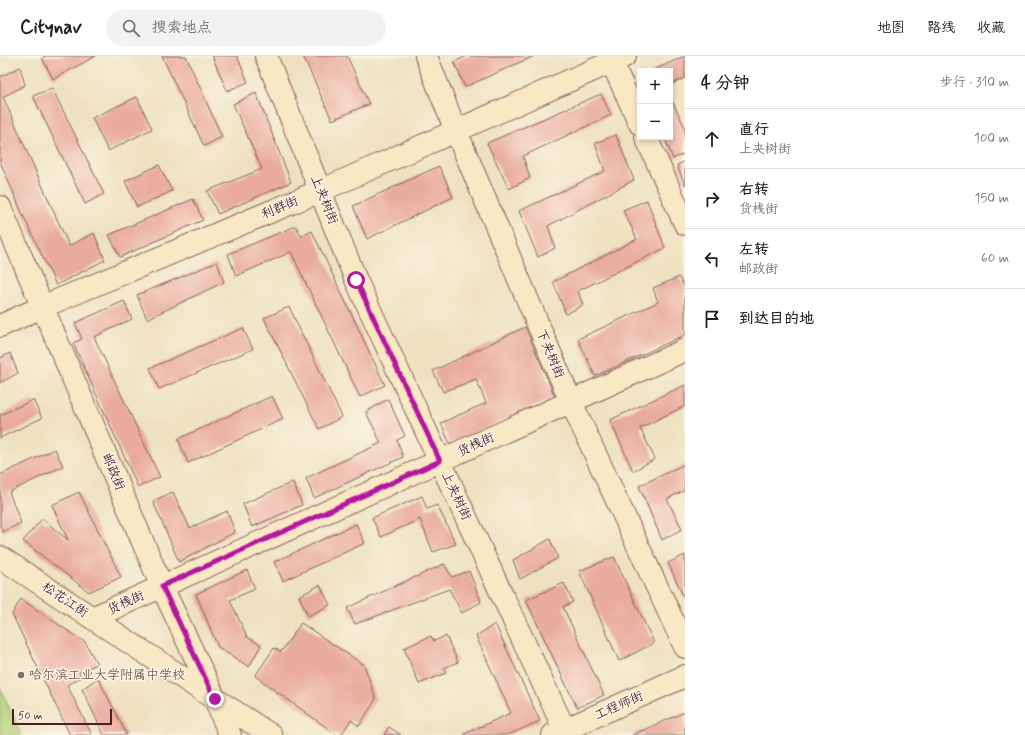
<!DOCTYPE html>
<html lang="zh">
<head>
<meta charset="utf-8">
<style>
	body { margin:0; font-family:Mynerve,"LXGW WenKai TC",sans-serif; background:#f2f2f2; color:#202124 }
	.controls { position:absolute; right:12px; top:12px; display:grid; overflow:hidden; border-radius:0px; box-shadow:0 2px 6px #0003 }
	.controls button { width:36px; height:36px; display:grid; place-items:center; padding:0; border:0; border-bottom:1px solid #e0e0e0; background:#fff; color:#202124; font:20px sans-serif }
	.scale { position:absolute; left:12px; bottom:10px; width:100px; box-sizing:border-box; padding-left:4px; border:2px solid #4a1f2b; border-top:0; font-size:11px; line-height:14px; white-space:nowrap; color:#4a1f2b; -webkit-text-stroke:3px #fcf5e5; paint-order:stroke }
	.stop { position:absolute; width:12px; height:12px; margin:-9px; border:3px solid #b5179e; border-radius:50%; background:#fff }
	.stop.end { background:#b5179e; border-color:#fff; box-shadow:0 1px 4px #0008 }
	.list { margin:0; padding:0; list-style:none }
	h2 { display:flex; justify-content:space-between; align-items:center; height:52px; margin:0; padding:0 16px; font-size:17px }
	h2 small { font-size:13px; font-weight:400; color:#757577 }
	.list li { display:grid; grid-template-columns:26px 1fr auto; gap:12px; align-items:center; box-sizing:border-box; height:60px; padding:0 16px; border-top:1px solid #e0e0e0 }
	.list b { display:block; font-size:15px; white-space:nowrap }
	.list p { margin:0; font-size:13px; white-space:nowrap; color:#757577 }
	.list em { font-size:13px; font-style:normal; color:#757577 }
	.icon { flex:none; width:22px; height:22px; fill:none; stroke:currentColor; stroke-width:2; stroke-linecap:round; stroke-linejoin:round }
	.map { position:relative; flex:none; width:685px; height:679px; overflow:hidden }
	header { display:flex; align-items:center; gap:24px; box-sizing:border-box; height:56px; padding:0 20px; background:#fff; border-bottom:1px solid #e0e0e0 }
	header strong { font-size:19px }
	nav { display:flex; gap:22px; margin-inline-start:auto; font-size:14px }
	.search { width:280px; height:36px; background:#f2f2f2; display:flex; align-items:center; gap:10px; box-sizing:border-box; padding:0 14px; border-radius:22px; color:#757577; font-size:15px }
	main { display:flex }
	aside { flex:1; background:#fff }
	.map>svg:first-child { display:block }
</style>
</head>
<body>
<header>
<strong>Citynav</strong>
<div class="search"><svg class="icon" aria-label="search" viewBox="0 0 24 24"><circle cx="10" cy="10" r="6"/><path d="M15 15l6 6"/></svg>搜索地点</div>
<nav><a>地图</a><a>路线</a><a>收藏</a></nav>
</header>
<main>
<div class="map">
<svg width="685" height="679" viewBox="0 0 685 679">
	<rect width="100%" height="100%" fill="#fcf5e5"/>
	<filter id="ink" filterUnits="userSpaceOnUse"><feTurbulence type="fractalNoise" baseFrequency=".025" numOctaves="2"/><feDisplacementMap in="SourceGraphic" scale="8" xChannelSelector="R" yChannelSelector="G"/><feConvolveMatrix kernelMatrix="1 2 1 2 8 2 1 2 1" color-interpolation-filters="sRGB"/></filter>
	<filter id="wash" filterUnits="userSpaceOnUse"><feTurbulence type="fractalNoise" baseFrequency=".012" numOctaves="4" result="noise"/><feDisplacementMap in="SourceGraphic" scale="16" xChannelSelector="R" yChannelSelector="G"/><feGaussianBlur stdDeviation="0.9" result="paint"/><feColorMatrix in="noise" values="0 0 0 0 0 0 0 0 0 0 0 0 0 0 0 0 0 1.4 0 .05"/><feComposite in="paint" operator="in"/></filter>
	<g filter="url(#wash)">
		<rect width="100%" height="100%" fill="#eee1c0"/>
		<path fill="#b3d177" stroke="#7e7851" d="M0 631 21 679H0Z"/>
		<g id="blocks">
			<path fill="#e9ab9e" d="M46 0H96L53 23 42 2Z
				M162 0H186L222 81 204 90Z
				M212 0H237L248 26 227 35Z
				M303 0H347L369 48 332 64Z
				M467 0H534L465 31 454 6Z
				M685 0V22L670 29V15H651Z
				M20 11 25 29 3 41 69 190 94 177 105 204 56 229 23 159 0 106V21Z
				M52 32 104 138 85 148 33 40Z
				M256 37 291 126 218 158 207 135 262 113 233 48Z
				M601 38 611 59 523 100 530 122 509 133 487 87Z
				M670 40 685 72V97L673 103 664 81H670Z
				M137 41 152 73 108 95 92 62Z
				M616 79 634 124 548 170 555 192 538 201 519 155 605 115 595 87Z
				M685 105V129L677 109Z
				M159 109 172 135 137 151 125 125Z
				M439 110 453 141 367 183 353 150Z
				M193 143 203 164 120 201 109 179Z
				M647 144 665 192 578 235 583 249 566 258 553 226 637 183 623 154Z
				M296 170 301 180 312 175 385 329 360 341 291 196 236 220 228 198Z
				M217 206 224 226 147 263 137 239Z
				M679 221 685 232V279L595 320 578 283 658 246 653 232Z
				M124 245 132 263 94 281 160 421 138 431 73 287 82 283 75 267Z
				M289 251 342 361 319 373 264 262Z
				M525 271 555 341 450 388 441 367 486 347 476 323 443 336 433 315Z
				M243 272 253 293 159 333 150 312Z
				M10 297 18 317 0 327V302Z
				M685 329V350L640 372 655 403 633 415 610 364Z
				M272 340 283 363 188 407 178 383Z
				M388 343 405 380 397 384 403 401 314 442 306 422 381 387 366 356Z
				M33 344 42 362 0 382V359Z
				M55 393 63 410 9 436 21 467 3 476 0 470V419Z
				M685 408V434L667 443 682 473 662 484 639 430Z
				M293 426 302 449 252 471 243 448Z
				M79 436 121 521 89 536 23 485 42 463 68 484 52 449Z
				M173 436 190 472 227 455 235 476 179 506 153 445Z
				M422 440 427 453 437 449 456 488 433 496 420 463 381 481 372 462Z
				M356 468 365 487 283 525 274 506Z
				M550 483 558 502 520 523 513 504Z
				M685 499V544L668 507Z
				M614 501 654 587 619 605 579 515Z
				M444 508 452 521 469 515 481 546 462 557 449 533 355 568 347 552Z
				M247 514 255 533 230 544 247 581 261 589 249 611 218 591 196 538Z
				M564 527 573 546 563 551 604 639 577 652 526 544Z
				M320 529 330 549 308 560 299 540Z
				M21 543 74 579 85 586 97 608 79 616 81 621 67 629 92 679H70L12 558Z
				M301 567 364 609 376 643 359 670 351 664 341 679H337L255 620 274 592 281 596Z
				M495 568 540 665 508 679H465L464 678 511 657 476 580Z
				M431 580 434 585 446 580 458 606 444 612 446 617 419 628 404 592Z
				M98 622 127 679H104L82 633Z
				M685 656V679H632Z
				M389 671 401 679H384Z"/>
		</g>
	</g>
	<g filter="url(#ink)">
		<use href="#blocks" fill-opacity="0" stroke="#83635f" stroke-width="1"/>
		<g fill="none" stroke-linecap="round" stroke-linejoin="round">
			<defs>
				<path id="secondary" d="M266 0 356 224 567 679
					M426 0 456 75 571 346 685 591
					M609 0 640 68
					M646 81 685 168
					M0 151 162 531 215 643 230 679
					M0 270 42 251 320 135 625 0
					M0 501 215 643 271 679
					M92 562 685 294
					M553 679 685 620"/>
			</defs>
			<use href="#secondary" stroke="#83635f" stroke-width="24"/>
			<use href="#secondary" stroke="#f8e8c3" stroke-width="22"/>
		</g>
	</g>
	<g fill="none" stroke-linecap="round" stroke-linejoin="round" filter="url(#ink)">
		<path stroke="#b5179e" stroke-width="5" d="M215 643 162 530 440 405 356 224"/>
	</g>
	<circle fill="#8d6e63" stroke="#fcf5e5" stroke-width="1.5" cx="21" cy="619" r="4"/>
	<g text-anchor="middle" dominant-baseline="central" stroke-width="3" stroke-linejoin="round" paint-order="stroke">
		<g font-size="13" fill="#4a1f2b" stroke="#fcf5e5">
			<text transform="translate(324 144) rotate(68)">上夹树街</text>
			<text transform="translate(280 152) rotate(-23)">利群街</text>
			<text transform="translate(550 298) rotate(67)">下夹树街</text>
			<text transform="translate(476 389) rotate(-24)">货栈街</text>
			<text transform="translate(113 416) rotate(67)">邮政街</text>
			<text transform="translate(456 440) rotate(65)">上夹树街</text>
			<text transform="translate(65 544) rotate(34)">松花江街</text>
			<text transform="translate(126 547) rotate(-24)">货栈街</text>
			<text transform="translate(619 650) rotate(-24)">工程师街</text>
		</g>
		<g font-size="13" fill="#785e54" stroke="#fcf5e5" text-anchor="start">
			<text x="29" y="619">哈尔滨工业大学附属中学校</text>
		</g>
	</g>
</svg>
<div class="controls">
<button>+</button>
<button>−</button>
</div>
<div class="scale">50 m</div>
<div class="stop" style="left:356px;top:224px"></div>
<div class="stop end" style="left:215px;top:643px"></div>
</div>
<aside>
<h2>4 分钟<small>步行 · 310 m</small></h2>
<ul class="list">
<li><svg class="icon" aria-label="ahead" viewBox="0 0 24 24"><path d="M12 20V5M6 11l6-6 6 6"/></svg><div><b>直行</b><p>上夹树街</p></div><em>100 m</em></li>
<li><svg class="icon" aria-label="right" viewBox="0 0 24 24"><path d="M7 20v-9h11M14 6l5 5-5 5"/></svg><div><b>右转</b><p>货栈街</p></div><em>150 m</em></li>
<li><svg class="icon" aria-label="left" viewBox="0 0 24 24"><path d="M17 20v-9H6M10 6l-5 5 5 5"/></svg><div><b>左转</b><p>邮政街</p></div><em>60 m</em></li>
<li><svg class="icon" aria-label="arrive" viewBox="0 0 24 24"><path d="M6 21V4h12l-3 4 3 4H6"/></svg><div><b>到达目的地</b></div></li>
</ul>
</aside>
</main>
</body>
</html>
